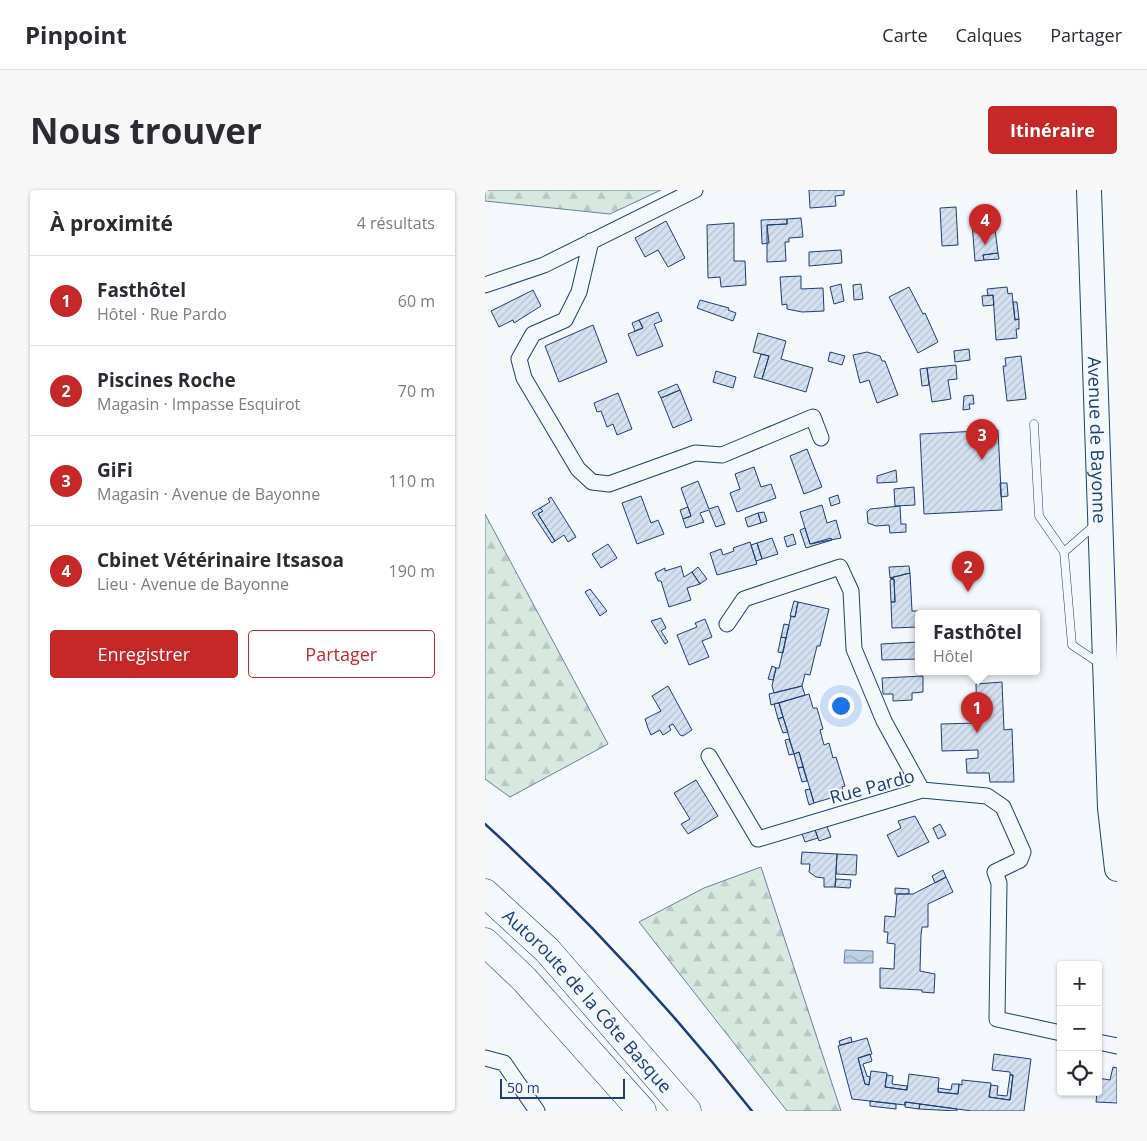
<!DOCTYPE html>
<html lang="fr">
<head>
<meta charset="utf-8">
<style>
	body { margin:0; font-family:"Open Sans",sans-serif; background:#f7f7f7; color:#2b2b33 }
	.controls { position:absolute; right:15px; bottom:15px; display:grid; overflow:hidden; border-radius:5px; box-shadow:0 1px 4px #0004 }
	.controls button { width:45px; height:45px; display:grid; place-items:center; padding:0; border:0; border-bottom:1px solid #e1e1e2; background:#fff; color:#2b2b33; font:25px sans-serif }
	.scale { position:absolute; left:15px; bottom:12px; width:125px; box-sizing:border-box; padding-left:5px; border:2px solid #1d3f73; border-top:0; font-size:14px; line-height:18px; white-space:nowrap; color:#1d3f73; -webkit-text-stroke:4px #f4f7fb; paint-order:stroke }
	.you { position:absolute; left:355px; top:515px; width:18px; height:18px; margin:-12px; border:4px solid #fff; border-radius:50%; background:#1a73e8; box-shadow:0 0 0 8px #1a73e833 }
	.badge { display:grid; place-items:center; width:32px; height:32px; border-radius:50%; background:#c62828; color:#fff; font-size:16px; font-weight:700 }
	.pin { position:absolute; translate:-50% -41px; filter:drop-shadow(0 1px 2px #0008) }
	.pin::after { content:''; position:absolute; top:26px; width:18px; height:15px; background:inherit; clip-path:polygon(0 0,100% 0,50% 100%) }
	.popup { position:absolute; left:430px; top:420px; width:125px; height:65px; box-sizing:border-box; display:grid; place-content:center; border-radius:5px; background:#fff; filter:drop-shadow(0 1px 4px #0005); font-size:16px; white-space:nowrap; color:#7c7c81 }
	.popup b { font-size:19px; color:#2b2b33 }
	.popup::after { content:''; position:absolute; left:50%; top:100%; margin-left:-10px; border:10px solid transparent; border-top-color:#fff }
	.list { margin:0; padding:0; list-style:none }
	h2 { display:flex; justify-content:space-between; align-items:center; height:65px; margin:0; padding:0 20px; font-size:21px }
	h2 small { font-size:16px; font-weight:400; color:#7c7c81 }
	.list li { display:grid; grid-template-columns:32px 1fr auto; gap:15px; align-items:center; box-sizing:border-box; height:90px; padding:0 20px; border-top:1px solid #e1e1e2 }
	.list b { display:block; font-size:19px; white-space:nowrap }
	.list p { margin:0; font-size:16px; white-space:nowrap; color:#7c7c81 }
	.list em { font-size:16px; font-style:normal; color:#7c7c81 }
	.actions { display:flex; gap:10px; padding:15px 20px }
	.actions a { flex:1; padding:11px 0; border:1px solid #c62828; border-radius:5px; text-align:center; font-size:18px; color:#c62828 }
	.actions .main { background:#c62828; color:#fff }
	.icon { flex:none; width:28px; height:28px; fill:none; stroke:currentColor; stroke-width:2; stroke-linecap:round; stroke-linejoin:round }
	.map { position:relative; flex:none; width:632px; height:921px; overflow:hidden; border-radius:5px }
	header { display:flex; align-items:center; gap:30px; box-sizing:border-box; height:70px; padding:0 25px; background:#fff; border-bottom:1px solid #e1e1e2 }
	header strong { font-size:24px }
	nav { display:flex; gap:28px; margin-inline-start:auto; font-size:18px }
	.intro { display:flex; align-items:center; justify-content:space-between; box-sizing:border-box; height:120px; padding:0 30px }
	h1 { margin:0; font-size:35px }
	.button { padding:12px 22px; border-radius:5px; background:#c62828; color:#fff; font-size:18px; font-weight:700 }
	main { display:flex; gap:30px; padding:0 30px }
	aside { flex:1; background:#fff; border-radius:5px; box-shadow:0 1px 4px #0004 }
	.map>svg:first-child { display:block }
</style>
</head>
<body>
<header>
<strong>Pinpoint</strong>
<nav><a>Carte</a><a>Calques</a><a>Partager</a></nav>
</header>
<div class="intro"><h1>Nous trouver</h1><a class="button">Itinéraire</a></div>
<main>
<aside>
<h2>À proximité<small>4 résultats</small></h2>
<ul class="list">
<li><span class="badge">1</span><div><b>Fasthôtel</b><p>Hôtel · Rue Pardo</p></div><em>60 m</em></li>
<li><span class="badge">2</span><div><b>Piscines Roche</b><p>Magasin · Impasse Esquirot</p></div><em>70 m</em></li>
<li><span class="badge">3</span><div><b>GiFi</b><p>Magasin · Avenue de Bayonne</p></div><em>110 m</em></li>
<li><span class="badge">4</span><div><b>Cbinet Vétérinaire Itsasoa</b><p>Lieu · Avenue de Bayonne</p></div><em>190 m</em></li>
</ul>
<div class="actions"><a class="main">Enregistrer</a><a>Partager</a></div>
</aside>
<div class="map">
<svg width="632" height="921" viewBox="0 0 632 921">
	<defs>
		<pattern id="forest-firs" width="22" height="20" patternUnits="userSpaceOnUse" patternTransform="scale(1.25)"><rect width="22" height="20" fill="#d7e8df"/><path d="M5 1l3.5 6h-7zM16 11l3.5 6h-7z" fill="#b8c8c3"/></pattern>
		<pattern id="water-waves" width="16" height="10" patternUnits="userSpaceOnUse" patternTransform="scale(1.25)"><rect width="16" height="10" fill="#bed0e5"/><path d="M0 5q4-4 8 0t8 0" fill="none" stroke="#9aaabe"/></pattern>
		<pattern id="building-hatch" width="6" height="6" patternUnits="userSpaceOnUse" patternTransform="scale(1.25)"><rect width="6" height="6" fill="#d5e0f0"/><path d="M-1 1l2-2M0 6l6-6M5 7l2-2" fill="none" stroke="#b6c1d1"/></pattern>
	</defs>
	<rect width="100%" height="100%" fill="#f4f7fb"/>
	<path fill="url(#forest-firs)" stroke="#687fa3" d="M0 0H176L125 24 0 11Z
		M0 324 123 554 25 607 0 589Z
		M276 677 356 921H302L154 732 219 698Z"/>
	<path fill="url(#water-waves)" stroke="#687fa3" d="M360 760 388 761V773H359Z"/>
	<path fill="url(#building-hatch)" stroke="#1d3f73" d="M324 0H359V5L350 6 351 16 325 18Z
		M471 17 473 55 457 56 455 18Z
		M316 28 318 47 304 48V52H300L301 71 282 72V35L302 34V29Z
		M302 29V34L282 35 284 53 277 54 276 30Z
		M181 31 200 68 183 77 173 60 160 67 150 48Z
		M509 31 513 63 498 65 499 70 490 71 487 33Z
		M249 33V71H260L261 95 236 97 235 87 223 88 222 35Z
		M356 60 357 73 324 76V62Z
		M513 63 514 69 499 70 498 65Z
		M316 86V99L338 98 339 121 317 122 302 119V114L297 115 295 87Z
		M356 94 359 111 349 114 345 97Z
		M376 94 378 109 369 110 368 95Z
		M424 97 438 124 440 123 453 152 433 163 404 107Z
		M522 97 523 104 527 103 530 130 534 129V139H531L532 148 511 150 508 105 503 106 502 99Z
		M48 100 56 116 29 133 28 130 14 137 6 121Z
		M508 105 509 115 498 116 497 106Z
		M215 110 244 118 243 120 251 123 248 131 212 118Z
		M528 112H532L534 129 530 130Z
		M173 122 177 131 169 134 178 156 152 166 143 144 158 138 154 130Z
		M154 130 158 138 150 141 147 133Z
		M108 135 122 172 74 192 60 156Z
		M273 143 301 151 296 169 328 178 321 202 277 189 284 166 268 162Z
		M484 159 485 170 470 172 469 161Z
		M345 162 360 166 357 175 343 171Z
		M382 162 395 166 397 171H400L413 205 392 213 384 190 375 193 368 165Z
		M276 164 284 166 277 189 269 187Z
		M536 166 541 209 522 211 518 176H521L520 168Z
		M471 175 472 189 463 190 466 209 447 212 442 178Z
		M442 178 444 195 437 196 435 179Z
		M231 181 251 187 248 198 228 192Z
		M192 194 195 200 176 208 173 202Z
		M195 200 207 230 188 238 176 208Z
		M133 203 147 239 132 245 128 234 122 237 116 221 112 222 109 213Z
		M488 205 489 214H484L485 219 478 220 479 206Z
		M513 240 517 320 439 324 435 244Z
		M322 259 337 297 319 304 305 266Z
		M269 277 276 297 286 294 291 308 252 322 245 303 255 299 250 284Z
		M411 280 412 292 392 293V286Z
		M213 291 224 319 233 316 240 334 231 337 224 320 215 323 219 332 201 338 198 329 206 326 196 298Z
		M515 293H522L523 306 516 307Z
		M429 297 430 315 410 316 409 299Z
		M353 305 355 313 346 316 344 308Z
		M156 306 166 333 173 330 179 344 152 354 137 313Z
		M66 307 91 347 83 352 79 345 70 351 53 324 58 321 55 318 65 312 63 309Z
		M337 315 342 333 351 330 356 348 325 354 315 322Z
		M415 316 416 334H421V342L405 343 404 335 391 336 383 333 382 322 385 319Z
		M203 317 206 326 198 329 195 320Z
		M55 318 58 321 53 324 70 351 67 353 47 323Z
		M279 322 282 331 276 333 273 323Z
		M273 323 276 333 263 337 260 328Z
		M320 338 325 354 346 348 347 350 321 358 315 340Z
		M308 344 311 354 302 357 299 347Z
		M287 348 293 364 277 369 272 353Z
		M265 352 272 374 232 385 225 363 236 359 238 365 249 361 248 358Z
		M272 353 277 369 271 371 266 355Z
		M123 354 132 368 116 378 107 364Z
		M196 376 199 387 207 382 215 394 202 398 206 410 184 417 176 391H173L170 383 180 378V381Z
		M424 376 425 383 405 388 404 377Z
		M213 377 222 389 215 394 207 382Z
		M425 383 427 421H435L433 437 407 438 406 412H410L409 389 405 388Z
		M409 389 410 412H406L405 390Z
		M105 399 122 421 115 426 100 402Z
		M309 411 313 412 310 427 305 426Z
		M313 412 344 419 335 456H332L325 485 320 484 317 496 289 503 287 496 291 478H294L306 426 310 427Z
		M176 428 181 438 176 441 183 452 180 454 166 431Z
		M220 429 227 447 217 451 224 467 204 475 192 445 212 437 210 433Z
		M299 434 304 435 301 448 296 447Z
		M296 447 301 448 298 463 293 462Z
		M433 452V469L397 470 396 454Z
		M287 476 291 478 288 490 283 489Z
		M438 486V502L427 503V510L408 511V504H398L397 488Z
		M517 492 519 540 527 539 529 592H505L504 583H482L481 569 493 568V560L457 561 456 534 492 533 491 494Z
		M183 496 207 540 198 546 195 545 188 534 184 536 186 540 178 545 175 540 166 545 163 538 160 529 176 521 167 506Z
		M317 496 320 505 286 515 284 504Z
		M324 504 328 518H332L338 539 335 540 339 555 344 553 348 568 351 567 360 596 357 597 359 604 329 613 314 562 309 564 294 513Z
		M294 513 298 527 293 529 289 514Z
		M298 527 303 542 298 543 293 529Z
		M304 549 309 564 304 565 300 550Z
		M314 562 318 577 313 578 309 564Z
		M318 577 322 591 317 592 313 578Z
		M211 590 233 626 203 644 196 634 205 629 189 603Z
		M325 599 329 613 324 615 320 600Z
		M430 626 444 652 413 667 402 645 416 638 413 631Z
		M341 634 346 647 334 651 329 637Z
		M455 634 461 645 453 649 448 638Z
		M329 637 333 648 320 652 316 641Z
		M317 662 352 664 350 697H339V688L331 687 324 682 325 674H316Z
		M352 664 372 665 371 685 351 684Z
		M458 680 461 687 450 693 447 686Z
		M461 687 468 702 443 714V737H437L436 745 435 781 450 784 449 803 437 802V800L395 798V778L409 779 410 754 402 753 403 742H399L400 726 410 727 412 704H428Z
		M351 689 366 690 365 698 350 697Z
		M410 698 424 699V704H410Z
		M366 847 367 852 355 855 354 851Z
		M382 848 387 864 373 868 380 894 384 895 386 881 402 883 400 897 422 900 424 884 454 888 453 902 473 904 474 894 477 895V890L506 893 504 907 525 910 528 885H525V882L507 880 509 864 546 869 539 921H487L420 912V915L367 909 353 856Z
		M385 864 387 871 378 874 382 886 385 887 384 895 380 894 373 868Z
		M628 877 632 878V913L611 912 612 903 607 902H613V888L625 890Z
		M402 885 408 886 407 894 422 896V900L400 897Z
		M525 885H528L525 910 504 907 506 895 513 896 512 905 522 906Z
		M467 894H474L473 904 453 902V898L466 900Z
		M385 911 411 914V919L385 916Z
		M420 912 435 914 434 919 420 917Z
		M435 914 472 919V921L434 919Z"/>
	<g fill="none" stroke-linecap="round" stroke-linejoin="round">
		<defs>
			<path id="lane" d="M549 234 554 326 579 362
				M611 334 579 362 587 455 617 475"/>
			<path id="street" d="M106 51 94 102 80 130 48 144 34 169 39 188 93 279 107 292 124 294 210 263 237 265 328 227 336 248
				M0 95 59 75 210 0
				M242 434 259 409 355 377 366 401 369 459 399 531 437 600
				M224 566 273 649 437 600 502 606 518 617 538 662 535 670 510 682 514 693 512 829 576 843
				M613 852 632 856
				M0 868 19 873 52 921"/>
			<g id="primary">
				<path id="s1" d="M604 0 625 618 632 679"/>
			</g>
			<g id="highway">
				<path id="s2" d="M0 703 62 760 202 921"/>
				<path d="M0 752 39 789 157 921"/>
			</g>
		</defs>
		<use href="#lane" stroke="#1d3f73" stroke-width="9"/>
		<use href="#street" stroke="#1d3f73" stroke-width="17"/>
		<use href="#primary" stroke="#1d3f73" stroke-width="26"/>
		<use href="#highway" stroke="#1d3f73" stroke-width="29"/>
		<use href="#lane" stroke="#f4f7fb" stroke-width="8"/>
		<use href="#street" stroke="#f4f7fb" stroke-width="15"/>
		<use href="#primary" stroke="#f4f7fb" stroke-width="24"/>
		<use href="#highway" stroke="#f4f7fb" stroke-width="28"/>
		<path stroke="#1d3f73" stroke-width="2.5" d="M0 634C97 722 186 819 267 921"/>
	</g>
	<g text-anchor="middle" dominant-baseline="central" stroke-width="4" stroke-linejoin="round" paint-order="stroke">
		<g font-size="18" fill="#1d3f73" stroke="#f4f7fb">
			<text stroke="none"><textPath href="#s1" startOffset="250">Avenue de Bayonne</textPath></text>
			<text transform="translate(387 596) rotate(-15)">Rue Pardo</text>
			<text stroke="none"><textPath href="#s2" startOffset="149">Autoroute de la Côte Basque</textPath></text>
		</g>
	</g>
</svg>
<div class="controls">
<button>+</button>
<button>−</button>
<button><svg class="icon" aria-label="locate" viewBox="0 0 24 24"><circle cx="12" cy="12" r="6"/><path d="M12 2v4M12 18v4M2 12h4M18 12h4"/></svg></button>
</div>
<div class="scale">50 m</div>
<div class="you"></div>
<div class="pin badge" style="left:492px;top:543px">1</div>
<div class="popup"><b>Fasthôtel</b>Hôtel</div>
<div class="pin badge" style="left:483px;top:402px">2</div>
<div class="pin badge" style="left:497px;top:270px">3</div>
<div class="pin badge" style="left:500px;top:55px">4</div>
</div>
</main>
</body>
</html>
